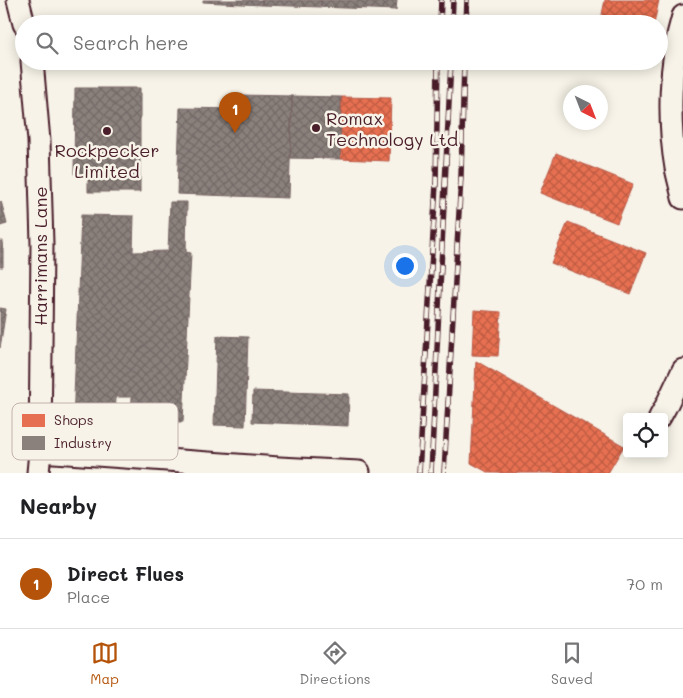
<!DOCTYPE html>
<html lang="en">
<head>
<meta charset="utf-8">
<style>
	body { margin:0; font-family:Mali,sans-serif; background:#f2f2f2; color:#202124 }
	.controls { position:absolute; right:15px; bottom:15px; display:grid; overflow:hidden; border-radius:5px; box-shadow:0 2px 12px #0003 }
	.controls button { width:45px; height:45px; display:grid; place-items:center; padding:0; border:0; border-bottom:1px solid #e0e0e0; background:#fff; color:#202124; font:25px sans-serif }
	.compass { position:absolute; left:563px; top:85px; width:45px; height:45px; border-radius:50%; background:#fff; box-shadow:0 2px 12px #0003; rotate:138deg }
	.you { position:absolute; left:404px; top:265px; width:18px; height:18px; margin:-12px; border:4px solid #fff; border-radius:50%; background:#1a73e8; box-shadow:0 0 0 8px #1a73e833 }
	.badge { display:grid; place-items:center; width:32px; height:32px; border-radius:50%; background:#b45309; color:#fff; font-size:16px; font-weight:700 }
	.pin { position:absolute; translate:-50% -41px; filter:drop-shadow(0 1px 2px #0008) }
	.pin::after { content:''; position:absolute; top:26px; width:18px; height:15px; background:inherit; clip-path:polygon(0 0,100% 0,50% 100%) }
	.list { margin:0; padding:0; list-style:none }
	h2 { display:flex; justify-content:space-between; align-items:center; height:65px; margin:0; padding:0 20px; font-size:21px }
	h2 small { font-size:16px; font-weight:400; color:#757577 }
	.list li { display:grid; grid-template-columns:32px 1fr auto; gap:15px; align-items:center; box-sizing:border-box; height:90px; padding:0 20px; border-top:1px solid #e0e0e0 }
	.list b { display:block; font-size:19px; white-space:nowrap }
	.list p { margin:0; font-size:16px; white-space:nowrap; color:#757577 }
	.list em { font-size:16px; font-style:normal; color:#757577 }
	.icon { flex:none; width:28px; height:28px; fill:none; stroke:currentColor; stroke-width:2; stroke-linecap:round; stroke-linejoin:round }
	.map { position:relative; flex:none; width:683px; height:473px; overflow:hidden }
	.search { position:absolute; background:#fff; box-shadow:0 2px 12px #0003; left:15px; right:15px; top:15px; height:55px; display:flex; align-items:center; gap:12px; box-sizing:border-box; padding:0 18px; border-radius:28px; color:#757577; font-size:19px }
	.sheet { height:155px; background:#fff }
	nav { display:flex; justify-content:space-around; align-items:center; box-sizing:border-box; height:70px; border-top:1px solid #e0e0e0; background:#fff; font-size:14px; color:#757577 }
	nav a { display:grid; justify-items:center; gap:2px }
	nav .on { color:#b45309 }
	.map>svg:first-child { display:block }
</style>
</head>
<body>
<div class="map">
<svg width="683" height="473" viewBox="0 0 683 473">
	<defs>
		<pattern id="shops-cross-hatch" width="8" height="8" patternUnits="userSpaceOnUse" patternTransform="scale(1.25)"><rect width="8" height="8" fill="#e76f51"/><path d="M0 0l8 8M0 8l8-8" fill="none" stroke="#bd5b43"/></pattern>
		<pattern id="industry-cross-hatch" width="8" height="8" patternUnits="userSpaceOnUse" patternTransform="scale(1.25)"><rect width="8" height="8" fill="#8a817c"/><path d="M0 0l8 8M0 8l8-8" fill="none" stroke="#736966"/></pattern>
	</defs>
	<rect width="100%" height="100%" fill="#f7f3e8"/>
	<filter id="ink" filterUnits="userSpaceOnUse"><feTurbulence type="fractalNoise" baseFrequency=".02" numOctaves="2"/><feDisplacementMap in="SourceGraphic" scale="10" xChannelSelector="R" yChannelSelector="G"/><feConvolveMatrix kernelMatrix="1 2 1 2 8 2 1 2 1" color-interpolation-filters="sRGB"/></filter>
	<g filter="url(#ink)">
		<path fill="url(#shops-cross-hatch)" stroke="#b85746" d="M605 0H659L654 24H600Z
			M341 97 391 98 389 161 340 159Z
			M556 153 633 184 617 223 540 193Z
			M568 222 646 253 630 294 551 263Z
			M474 310 501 312 498 356 472 355Z
			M476 361 624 446 608 473H489L471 463Z"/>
		<path fill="url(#industry-cross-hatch)" stroke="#776464" d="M203 0H262V5L203 2Z
			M262 0H321V7L262 5Z
			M321 0H397L396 10 321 7Z
			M75 88H140V192H88V174H74Z
			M237 95 292 96 289 198 177 194 180 108 237 109Z
			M292 96 341 97 340 159 290 158Z
			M1 201 7 224 0 226V227V202Z
			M170 202H187L186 252 191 253 183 422 131 421 132 397H116L115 421H105L104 435 80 434 73 424 81 215 134 216 133 252 168 251Z
			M0 241H3V267H0Z
			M0 308 6 309 0 348Z
			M217 336 248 337 245 426 214 425Z
			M253 391 349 394 348 426 252 422Z"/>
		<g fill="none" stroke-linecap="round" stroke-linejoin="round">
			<defs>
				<path id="street" d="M18 0 24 24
					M683 16C669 62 668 121 676 168 678 178 681 188 683 198
					M32 61 39 141 42 244 40 451 38 473
					M660 417 666 406 683 370
					M40 451 279 468 359 472"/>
			</defs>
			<use href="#street" stroke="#4a1f2b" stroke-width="25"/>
			<use href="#street" stroke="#f7f3e8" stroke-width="21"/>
			<defs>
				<path id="rail" d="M440 24 441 0
					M452 24 453 0
					M466 24 467 0
					M419 473 436 184 438 61
					M431 473 451 61
					M444 473 461 177 464 61"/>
			</defs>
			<use href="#rail" stroke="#4a1f2b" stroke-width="5.5"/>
			<use href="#rail" stroke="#f7f3e8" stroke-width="4" stroke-dasharray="11" stroke-linecap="butt"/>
		</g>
	</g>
	<g fill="#4a1f2b" stroke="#f7f3e8" stroke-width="2">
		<circle cx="316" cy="128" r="5"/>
		<circle cx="107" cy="131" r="5"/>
	</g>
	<g text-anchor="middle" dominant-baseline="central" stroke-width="5" stroke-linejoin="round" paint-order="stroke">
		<g font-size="18" fill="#4a1f2b" stroke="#f7f3e8" text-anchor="start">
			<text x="326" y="118">Romax<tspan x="326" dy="21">Technology Ltd</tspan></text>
			<text x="107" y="150" text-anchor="middle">Rockpecker<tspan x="107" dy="21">Limited</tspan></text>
		</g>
		<g font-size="18" fill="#4a1f2b" stroke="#f7f3e8">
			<text transform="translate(40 256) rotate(-90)">Harrimans Lane</text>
		</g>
	</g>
	<rect x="12" y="403" width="166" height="57" rx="8" fill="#f7f3e8" stroke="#c3b3af" stroke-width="1"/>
	<rect x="22" y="414" width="23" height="13" fill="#e76f51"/>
	<rect x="22" y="436" width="23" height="14" fill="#8a817c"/>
	<g font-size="14" fill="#4a1f2b">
		<text x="54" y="425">Shops</text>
		<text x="54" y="448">Industry</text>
	</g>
</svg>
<div class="controls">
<button><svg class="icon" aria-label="locate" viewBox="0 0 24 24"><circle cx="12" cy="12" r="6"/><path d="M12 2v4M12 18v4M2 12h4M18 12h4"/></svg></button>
</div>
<svg class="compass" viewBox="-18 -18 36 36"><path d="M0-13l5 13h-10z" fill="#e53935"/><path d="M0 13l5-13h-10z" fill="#757577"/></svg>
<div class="you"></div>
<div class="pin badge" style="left:235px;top:133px">1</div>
<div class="search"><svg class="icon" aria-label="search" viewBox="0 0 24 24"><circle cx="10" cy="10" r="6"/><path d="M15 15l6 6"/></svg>Search here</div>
</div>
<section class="sheet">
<h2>Nearby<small></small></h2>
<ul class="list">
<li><span class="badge">1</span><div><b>Direct Flues</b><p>Place</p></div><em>70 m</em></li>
</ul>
</section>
<nav>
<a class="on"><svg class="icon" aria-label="map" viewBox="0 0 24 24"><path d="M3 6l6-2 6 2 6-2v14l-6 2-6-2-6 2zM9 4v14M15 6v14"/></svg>Map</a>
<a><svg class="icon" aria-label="directions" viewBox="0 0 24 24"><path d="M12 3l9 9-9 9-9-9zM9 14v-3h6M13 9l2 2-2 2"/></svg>Directions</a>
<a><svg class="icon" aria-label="saved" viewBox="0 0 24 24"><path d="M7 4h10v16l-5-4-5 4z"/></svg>Saved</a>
</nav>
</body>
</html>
